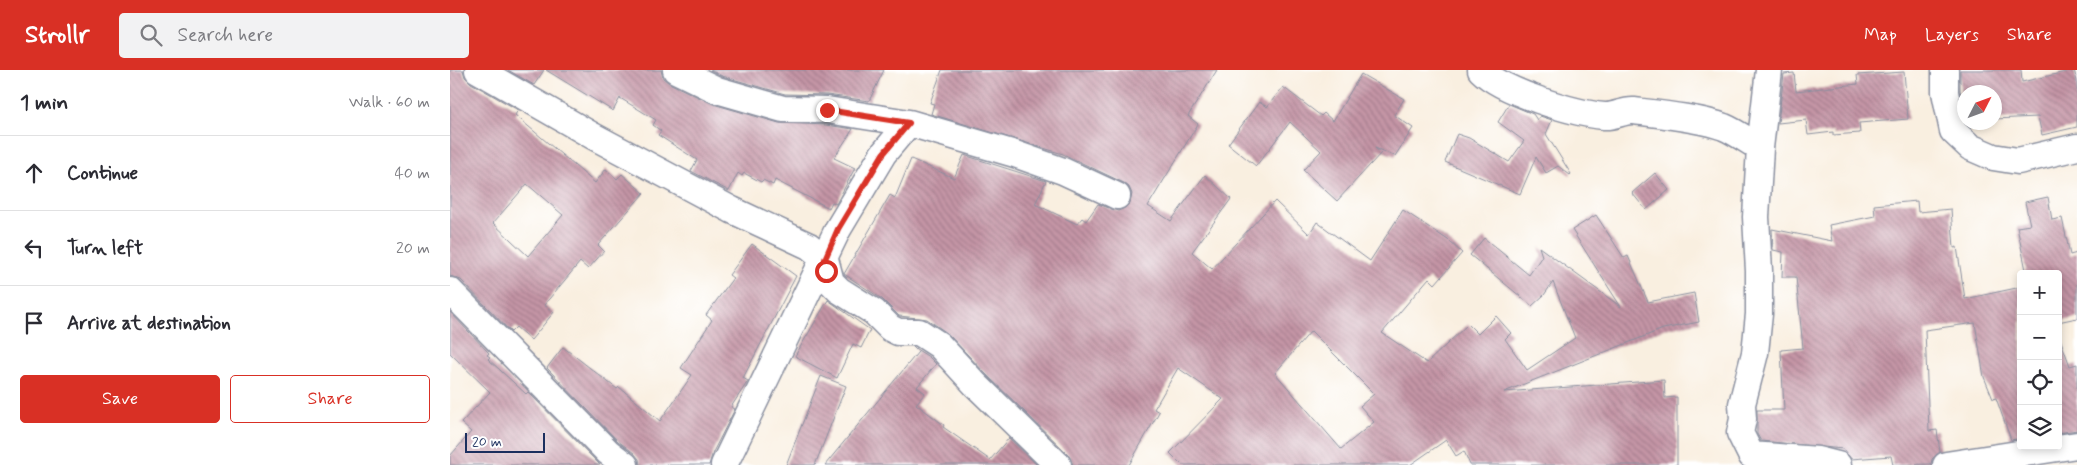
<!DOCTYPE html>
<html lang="en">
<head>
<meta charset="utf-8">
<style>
	body { margin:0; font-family:Mynerve,sans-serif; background:#f2f2f3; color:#2b2b33 }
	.controls { position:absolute; right:15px; bottom:15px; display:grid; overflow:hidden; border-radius:5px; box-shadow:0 2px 8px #0003 }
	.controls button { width:45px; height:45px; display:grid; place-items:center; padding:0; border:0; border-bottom:1px solid #e1e1e2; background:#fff; color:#2b2b33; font:25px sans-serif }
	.compass { position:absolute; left:1507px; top:15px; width:45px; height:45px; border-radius:50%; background:#fff; box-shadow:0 2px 8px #0003; rotate:48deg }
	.scale { position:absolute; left:15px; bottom:12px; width:80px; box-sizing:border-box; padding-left:5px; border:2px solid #1b2f5e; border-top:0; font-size:14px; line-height:18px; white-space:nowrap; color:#1b2f5e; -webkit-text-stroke:4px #fff; paint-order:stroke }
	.stop { position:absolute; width:15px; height:15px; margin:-11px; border:4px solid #d93025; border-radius:50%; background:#fff }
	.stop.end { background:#d93025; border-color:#fff; box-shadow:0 1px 5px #0008 }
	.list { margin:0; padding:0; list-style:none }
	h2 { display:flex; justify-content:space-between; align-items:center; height:65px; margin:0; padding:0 20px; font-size:21px }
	h2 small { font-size:16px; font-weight:400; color:#7c7c81 }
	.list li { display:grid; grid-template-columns:32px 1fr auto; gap:15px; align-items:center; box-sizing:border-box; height:75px; padding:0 20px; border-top:1px solid #e1e1e2 }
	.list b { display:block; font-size:19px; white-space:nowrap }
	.list em { font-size:16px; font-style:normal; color:#7c7c81 }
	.actions { display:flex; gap:10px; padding:15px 20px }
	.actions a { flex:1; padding:11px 0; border:1px solid #d93025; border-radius:5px; text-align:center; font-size:18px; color:#d93025 }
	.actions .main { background:#d93025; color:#fff }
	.icon { flex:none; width:28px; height:28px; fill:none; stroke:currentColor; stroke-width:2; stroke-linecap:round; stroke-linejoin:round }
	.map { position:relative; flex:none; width:1627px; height:395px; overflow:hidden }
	header { display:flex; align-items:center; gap:30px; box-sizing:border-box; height:70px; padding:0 25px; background:#d93025; color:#fff }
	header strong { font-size:24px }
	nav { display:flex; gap:28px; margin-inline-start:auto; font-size:18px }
	.search { width:350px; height:45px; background:#f2f2f3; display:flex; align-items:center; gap:12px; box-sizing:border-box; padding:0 18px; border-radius:5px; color:#7c7c81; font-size:19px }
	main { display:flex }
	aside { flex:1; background:#fff }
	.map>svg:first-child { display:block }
</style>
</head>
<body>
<header>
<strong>Strollr</strong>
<div class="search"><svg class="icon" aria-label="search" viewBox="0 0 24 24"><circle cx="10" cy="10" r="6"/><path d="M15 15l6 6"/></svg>Search here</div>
<nav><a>Map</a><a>Layers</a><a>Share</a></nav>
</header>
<main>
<aside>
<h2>1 min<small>Walk · 60 m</small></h2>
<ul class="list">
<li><svg class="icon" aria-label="ahead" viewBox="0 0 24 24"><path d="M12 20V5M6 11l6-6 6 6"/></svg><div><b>Continue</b></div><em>40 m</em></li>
<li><svg class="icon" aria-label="left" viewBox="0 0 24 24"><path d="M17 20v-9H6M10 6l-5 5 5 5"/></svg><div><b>Turn left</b></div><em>20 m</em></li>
<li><svg class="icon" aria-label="arrive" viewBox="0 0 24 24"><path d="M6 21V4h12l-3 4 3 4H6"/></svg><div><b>Arrive at destination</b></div></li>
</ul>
<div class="actions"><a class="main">Save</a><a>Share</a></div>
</aside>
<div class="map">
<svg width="1627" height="395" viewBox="0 0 1627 395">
	<defs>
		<pattern id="building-back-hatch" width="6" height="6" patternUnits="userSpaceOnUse" patternTransform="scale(1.25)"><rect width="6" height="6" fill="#c595a6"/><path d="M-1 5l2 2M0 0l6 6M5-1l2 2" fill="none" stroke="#9f7a8a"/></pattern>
	</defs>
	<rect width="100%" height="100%" fill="#fff"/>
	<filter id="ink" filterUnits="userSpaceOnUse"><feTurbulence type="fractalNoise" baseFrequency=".02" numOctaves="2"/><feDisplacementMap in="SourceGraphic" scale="10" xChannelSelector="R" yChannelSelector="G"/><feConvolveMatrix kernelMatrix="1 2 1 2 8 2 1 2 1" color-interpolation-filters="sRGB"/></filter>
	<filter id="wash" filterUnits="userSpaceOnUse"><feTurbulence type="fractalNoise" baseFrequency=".0096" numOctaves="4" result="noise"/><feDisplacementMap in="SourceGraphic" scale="20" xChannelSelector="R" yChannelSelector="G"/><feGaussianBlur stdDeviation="1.12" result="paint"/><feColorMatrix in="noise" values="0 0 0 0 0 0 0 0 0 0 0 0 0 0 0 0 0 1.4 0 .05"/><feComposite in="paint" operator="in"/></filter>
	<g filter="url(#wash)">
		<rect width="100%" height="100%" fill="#f9efe0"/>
		<g id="blocks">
			<path fill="url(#building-back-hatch)" fill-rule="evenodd" d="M0 0H13L15 7 21 13 68 40 65 45 145 113 156 99 167 109 172 104 194 123 148 175 154 181 138 199 130 192 94 235 104 242 81 270 66 257 61 262 11 210 0 206ZM77 114 113 145 78 186 43 153Z
				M58 0H94L84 15Z
				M96 0H211L213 8 219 13 263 34 329 53 376 55 403 59 384 88 405 98 386 134 382 132 379 138 325 110 323 115 313 110 311 112 294 103 292 106 288 103 279 121 241 101 247 90 208 65 211 61 203 55 206 50 170 28 163 41Z
				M260 0H434L419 31 377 25 335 24 272 6Z
				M492 0H767L738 46 748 54 698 136 721 151 755 105 781 129 742 182 762 199 825 131 859 164 867 152 920 191 953 140 998 170 1012 183 985 214 979 208 932 263 977 293 1018 254 1028 264 1046 246 1061 263 1055 269 1077 300 1125 268 1103 212 1094 225 1082 236 1020 185 1034 168 1079 205 1092 186 1089 177 1171 237 1122 160 1146 145 1174 188 1178 186 1198 232 1244 223 1249 252 1213 259 1054 322 1214 310 1215 328 1227 327V395H1020L1014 381 1006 386 996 370 960 395H732L720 383 773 329 728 298 704 339 709 342 679 395H623L618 384 536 304 497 263 477 249 449 246 432 229 394 204 440 125 445 128 461 89 504 108 514 85 596 111 585 134 627 154 632 148 636 151 648 134 668 141 675 138 680 133 682 124 679 117 674 113 613 84 481 44 484 34 480 33ZM861 261 924 324 910 336 924 352 891 379 825 303Z
				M1510 0H1571L1572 12 1624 0 1627 11V57L1592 65 1588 47 1544 49V22H1514V33H1513L1510 20Z
				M1454 2 1458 49 1409 53 1410 63 1383 65V62L1358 65 1356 50 1328 53 1334 4 1344 3 1346 21 1408 14 1407 5Z
				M911 4 954 29 944 45 963 58 945 86 925 78 931 83 887 131 853 100 871 81 840 52 806 96 778 74 809 32 817 37 833 17 871 46 874 43 883 51Z
				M1059 34 1083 44 1087 50 1090 46 1102 50 1096 64 1121 104 1120 105 1108 96 1096 103 1086 87 1070 124 995 92 1007 64 1019 68 1059 92 1074 71 1048 52Z
				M1205 103 1219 120 1196 140 1182 123Z
				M1598 127 1602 150 1612 148 1620 185 1627 183V248L1608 252V204H1575L1574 201 1576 200 1567 157 1580 155 1575 132Z
				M1467 131 1468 142 1501 139 1504 178 1507 177 1515 229 1571 217V368L1561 370 1546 328 1543 329 1534 307 1525 253 1475 260 1479 361 1487 360 1490 382 1482 389 1481 394 1443 395 1441 386 1401 389 1393 379 1311 371 1307 364V340H1334L1331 280 1353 278 1346 207H1332L1333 182 1323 180 1322 159 1382 171 1379 155 1425 146 1424 135Z
				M302 174 346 206 293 308 298 311 281 337 285 339 263 382 259 395H190L189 389 184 383 168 371 97 298 113 277 167 319 169 317 210 351 242 305 231 298 262 250 256 245 283 208 279 205Z
				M378 230 420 260 411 278 403 274 387 308 345 286Z
				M0 242 39 283 37 285 40 287 38 289 76 324 78 322 150 395H0V386L21 362 11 353 40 322 0 283Z
				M1608 263 1620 296 1627 294V360L1608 363Z
				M463 277 479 287 486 294 467 317 475 323 466 334 494 355 493 357 540 390 559 368 587 395H375L468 282Z
				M371 306 396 316 365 395H336Z"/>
		</g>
	</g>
	<g filter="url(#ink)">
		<use href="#blocks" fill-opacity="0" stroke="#8a8f9f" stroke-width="1"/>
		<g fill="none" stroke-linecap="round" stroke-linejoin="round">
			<defs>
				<path id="street" d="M28 0 143 66 282 140 359 176 375 189 381 212 389 220 424 242 440 258 448 262H469L489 275 525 314 608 395
					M226 0 267 20 333 39 377 40 459 53 565 84 613 101 667 126
					M1031 0C1053 22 1123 43 1154 46 1164 47 1174 40 1184 41 1209 44 1250 48 1274 57 1286 62 1298 71 1310 78
					M1319 0 1310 78 1306 147 1309 201V244L1305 283 1292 334 1293 349 1290 363 1301 385 1368 390 1388 395
					M1495 0V22L1503 61 1520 77 1543 87 1568 91 1627 77
					M0 221 158 382 175 395
					M274 395 388 159 433 84 459 53
					M1496 395 1627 375"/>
			</defs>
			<use href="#street" stroke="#8a8f9f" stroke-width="29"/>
			<use href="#street" stroke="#fff" stroke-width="26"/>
		</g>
	</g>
	<g fill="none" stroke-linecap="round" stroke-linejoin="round" filter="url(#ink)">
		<path stroke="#d93025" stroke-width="6" d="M376 201 375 189 388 159 433 84 459 53 377 40"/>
	</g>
</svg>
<div class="controls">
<button>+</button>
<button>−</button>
<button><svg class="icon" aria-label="locate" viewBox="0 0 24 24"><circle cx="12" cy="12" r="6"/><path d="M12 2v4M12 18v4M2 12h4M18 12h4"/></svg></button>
<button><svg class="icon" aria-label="layers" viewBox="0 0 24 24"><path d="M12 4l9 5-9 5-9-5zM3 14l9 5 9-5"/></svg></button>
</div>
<svg class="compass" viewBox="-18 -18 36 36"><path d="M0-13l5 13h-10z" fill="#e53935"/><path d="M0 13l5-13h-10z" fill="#7c7c81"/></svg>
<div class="scale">20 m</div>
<div class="stop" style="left:376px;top:201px"></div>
<div class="stop end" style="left:377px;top:40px"></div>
</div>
</main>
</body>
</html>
